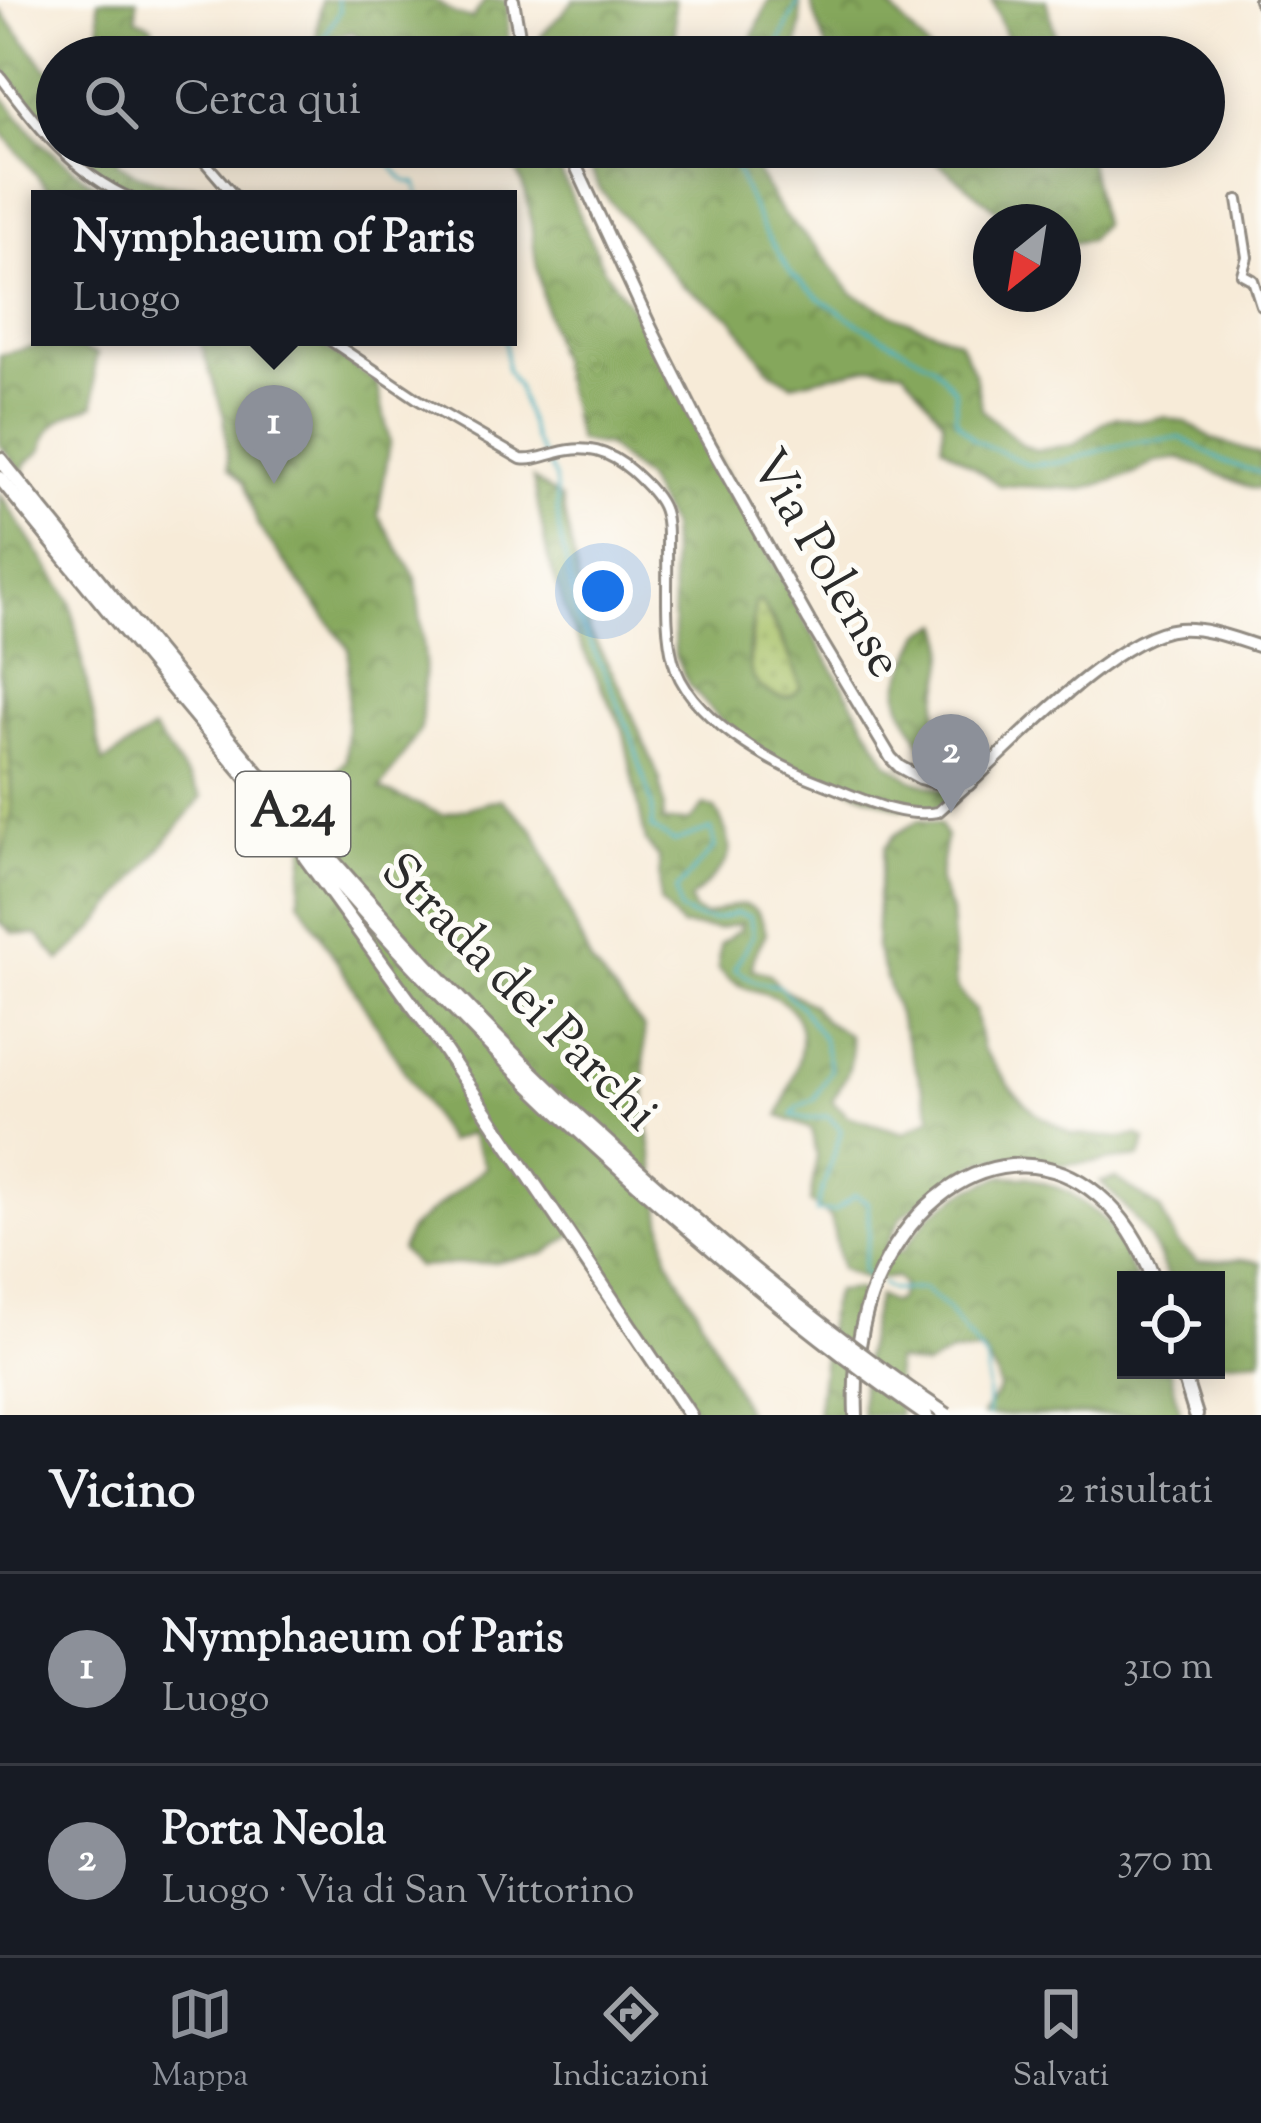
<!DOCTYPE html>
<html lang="it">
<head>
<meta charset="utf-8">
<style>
	body { margin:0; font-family:"Sorts Mill Goudy",serif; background:#20242c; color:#f1f3f6 }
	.controls { position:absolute; right:36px; bottom:36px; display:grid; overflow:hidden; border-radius:0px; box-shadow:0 6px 30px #0003 }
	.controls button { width:108px; height:108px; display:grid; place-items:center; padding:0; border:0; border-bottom:3px solid #363941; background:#171b24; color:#f1f3f6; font:60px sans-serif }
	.compass { position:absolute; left:973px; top:204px; width:108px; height:108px; border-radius:50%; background:#171b24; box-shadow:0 6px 30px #0003; rotate:210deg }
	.you { position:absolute; left:603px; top:591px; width:42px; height:42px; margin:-30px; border:9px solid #fff; border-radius:50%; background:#1a73e8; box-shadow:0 0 0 18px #1a73e833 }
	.badge { display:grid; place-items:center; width:78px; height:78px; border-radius:50%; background:#8c9099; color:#fff; font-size:39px; font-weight:700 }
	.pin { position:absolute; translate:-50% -99px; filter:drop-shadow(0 3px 6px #0008) }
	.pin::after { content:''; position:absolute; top:63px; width:42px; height:36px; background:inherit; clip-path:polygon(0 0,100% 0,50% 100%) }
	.popup { position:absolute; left:31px; top:190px; width:486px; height:156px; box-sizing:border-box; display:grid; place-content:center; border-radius:0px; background:#171b24; filter:drop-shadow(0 3px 9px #0005); font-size:39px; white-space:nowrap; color:#9ea1a6 }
	.popup b { font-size:45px; color:#f1f3f6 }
	.popup::after { content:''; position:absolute; left:50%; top:100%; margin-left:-24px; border:24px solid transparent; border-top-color:#171b24 }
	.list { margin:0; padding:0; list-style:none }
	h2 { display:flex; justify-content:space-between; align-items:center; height:156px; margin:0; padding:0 48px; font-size:51px }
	h2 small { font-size:39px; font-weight:400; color:#9ea1a6 }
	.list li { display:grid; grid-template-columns:78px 1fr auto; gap:36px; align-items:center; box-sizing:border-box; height:192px; padding:0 48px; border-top:3px solid #363941 }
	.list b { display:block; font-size:45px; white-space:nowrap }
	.list p { margin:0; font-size:39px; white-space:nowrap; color:#9ea1a6 }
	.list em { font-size:39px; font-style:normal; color:#9ea1a6 }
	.icon { flex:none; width:66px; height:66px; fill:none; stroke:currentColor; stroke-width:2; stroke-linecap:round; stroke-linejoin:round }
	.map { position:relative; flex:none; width:1261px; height:1415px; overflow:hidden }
	.search { position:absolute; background:#171b24; box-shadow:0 6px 30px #0003; left:36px; right:36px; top:36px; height:132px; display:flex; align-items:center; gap:30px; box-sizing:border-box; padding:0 42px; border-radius:66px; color:#9ea1a6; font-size:45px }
	.sheet { height:540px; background:#171b24 }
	nav { display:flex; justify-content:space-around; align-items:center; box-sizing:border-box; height:168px; border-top:3px solid #363941; background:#171b24; font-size:33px; color:#9ea1a6 }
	nav a { display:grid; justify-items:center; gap:6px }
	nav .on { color:#8c9099 }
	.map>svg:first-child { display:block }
</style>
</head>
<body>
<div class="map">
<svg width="1261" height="1415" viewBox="0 0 1261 1415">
	<defs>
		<pattern id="grass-dots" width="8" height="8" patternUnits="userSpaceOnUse" patternTransform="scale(3)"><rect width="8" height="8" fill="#a7c167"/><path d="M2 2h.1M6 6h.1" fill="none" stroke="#889d55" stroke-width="1.8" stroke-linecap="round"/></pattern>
		<pattern id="forest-crowns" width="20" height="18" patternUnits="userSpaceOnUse" patternTransform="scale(3)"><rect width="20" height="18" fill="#85a75c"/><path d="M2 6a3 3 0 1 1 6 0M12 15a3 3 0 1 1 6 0" fill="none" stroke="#6d884c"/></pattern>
	</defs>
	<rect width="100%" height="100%" fill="#fdfcf7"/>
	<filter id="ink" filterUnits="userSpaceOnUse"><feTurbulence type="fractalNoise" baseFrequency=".00833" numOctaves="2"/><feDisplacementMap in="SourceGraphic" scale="24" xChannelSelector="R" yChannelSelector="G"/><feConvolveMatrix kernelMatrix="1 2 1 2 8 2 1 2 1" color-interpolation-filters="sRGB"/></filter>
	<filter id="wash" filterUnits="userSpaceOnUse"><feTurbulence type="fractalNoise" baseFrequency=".004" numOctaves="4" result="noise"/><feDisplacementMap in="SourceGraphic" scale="48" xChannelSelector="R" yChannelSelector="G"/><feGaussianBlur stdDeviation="2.7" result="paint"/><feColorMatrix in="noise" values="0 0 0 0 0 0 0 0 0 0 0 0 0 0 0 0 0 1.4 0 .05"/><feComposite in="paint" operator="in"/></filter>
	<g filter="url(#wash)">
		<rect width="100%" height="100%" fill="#f7ebd8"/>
		<path fill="url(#grass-dots)" stroke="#697649" stroke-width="3" d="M761 600 793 664 801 688 793 696 781 699 753 683 749 671 755 603Z
			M0 679 10 754 12 815 0 865Z"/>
		<path fill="url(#forest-crowns)" stroke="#586944" stroke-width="3" fill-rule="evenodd" d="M98 0H137L136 18 152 26 157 41V57H102Z
			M321 0H434L455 14 472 19 485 0H507L509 57H381L352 32 316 43Z
			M574 0H674L676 52 674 57H548L541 36Z
			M769 0H800L801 23 796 57H744Z
			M812 0H884L935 57H830L812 7Z
			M992 0H1046L1061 57H1014Z
			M0 10 46 68 57 73V134L0 67Z
			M0 93 41 143 106 195 114 199H56L0 130Z
			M70 147H126L113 150 119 164 134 173 165 184 212 187 231 199H141L112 188Z
			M501 147H549L604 269 648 330 806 623 888 763 912 780 950 792 943 804 934 809 900 808 785 764 752 745 720 720 689 685 675 656 670 526 645 479 607 446 578 441C565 387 550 333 539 278 527 223 538 196 501 147ZM760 601C779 625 791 658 801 687 794 696 788 700 777 696 734 682 752 639 755 603Z
			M581 147H746L747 155 782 213 816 247 852 293 898 317 959 341 975 375 982 410 1020 443 1035 450 1074 445 1104 422 1116 417 1141 421 1164 417 1186 422 1213 439 1261 455V489L1251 488 1181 458 1154 462 1134 474 1083 489 999 485 942 445 943 420 904 370 874 366 792 384 770 371 731 317 682 285 599 188Z
			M918 147H1086L1102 224 1089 240 1063 244V222H1012Z
			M199 337H310L377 383 390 443 378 515 416 578 425 661 421 729 380 789 443 815 501 799 534 830 591 963 644 1028 645 1106 668 1259 698 1312 748 1415H698L576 1233 544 1254 494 1262 417 1267 401 1250 410 1229 486 1167 470 1133 448 1142 299 900 311 801 346 760 349 649 258 526 244 482 229 468 224 417Z
			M43 344 77 348 97 354C91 370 97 388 94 405 70 415 47 419 43 449L26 463 23 473 0 445V355Z
			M533 479 561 499 590 632 621 688 660 780 664 807 662 822 690 821 704 805 715 809C745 860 724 865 690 900L694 911 705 916C734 905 756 892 766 933L754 956 752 969 770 974 778 986 811 1004 824 1020 849 1035C857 1061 845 1079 832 1101L847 1116 904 1133 932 1117 876 948 878 894 885 847 895 835 919 820 940 824 946 837 939 882 951 912 956 987 975 1011 982 1048 1014 1092 1037 1114 1072 1134 1123 1138 1137 1135 1146 1140 1140 1157 1065 1165 1015 1157 981 1162 945 1184 902 1216 886 1246 901 1253 931 1214 969 1189 1003 1176 1029 1177 1069 1192 1107 1222 1136 1280H1126V1370H1170L1181 1415H982L999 1390 997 1376 983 1352 951 1353 925 1367 895 1360 899 1415H862C860 1373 866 1336 878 1296L892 1303 899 1299 903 1285 896 1277 867 1280 841 1269 831 1218 810 1202 817 1156 811 1129 779 1116C791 1079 824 1023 776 998 751 986 740 992 718 969L720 944 740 929 742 923 716 929 681 926 660 902 659 858 646 842 623 729 570 625 548 558Z
			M0 494 70 600 103 763 153 730 202 797 94 929 60 961 38 935 13 933 0 922V865L12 814 10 754 0 679Z
			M941 624C954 651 938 682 937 710 937 723 938 737 941 749 944 761 949 764 948 777L939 781 900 764 902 760 924 762 927 758C922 736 895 711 899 687 902 670 915 650 922 633Z
			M1116 1178 1160 1209 1177 1243 1198 1262 1242 1259 1261 1262V1359L1216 1362V1280H1168C1155 1239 1132 1212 1101 1182Z
			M858 1289 862 1296C852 1336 845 1374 846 1415H817L830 1307 836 1291Z"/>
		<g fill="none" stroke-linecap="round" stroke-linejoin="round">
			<path stroke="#43b0c0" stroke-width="3" d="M319 57 323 39 340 11 337 0
				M771 57C784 39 788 19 800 0
				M375 147 405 181 416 183 420 199
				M709 147 713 152 734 165 761 226 792 275 822 300 861 325 933 365 955 390 956 420 974 440 1029 465 1068 461 1108 448 1143 441 1181 438 1227 463 1261 473
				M505 337 507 370 518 388 534 439 555 477 559 530 578 619 607 677 631 734 652 805V828L674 842 711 829 715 847 676 890 680 911C701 923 714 922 736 913L750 917 753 935 734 969 757 982 778 986 800 1006 823 1038 831 1070 814 1099 797 1108 792 1115 808 1119 828 1116 841 1130C835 1158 822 1183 816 1212L835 1211 855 1195 868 1203 869 1235 862 1271 874 1279
				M882 1284 891 1290 923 1289 946 1307 987 1361 988 1415"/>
		</g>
	</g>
	<g filter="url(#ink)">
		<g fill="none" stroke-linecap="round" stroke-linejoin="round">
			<defs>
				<path id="street" d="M1259 0 1261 4
					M0 76C37 126 73 173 132 199
					M192 147 237 199
					M1238 200 1247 257 1242 274 1253 280 1261 305
					M325 337 419 400 521 459C533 461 544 456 556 453 586 444 609 451 632 471 643 481 656 493 662 506 668 519 667 536 667 551 668 586 664 626 673 660 687 717 773 765 824 784 859 797 899 819 938 812L967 786"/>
				<path id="secondary" d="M513 0 519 35 526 57
					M567 147 651 328 704 434 809 621 891 758 900 767 920 778 942 784 968 785C1014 743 1117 634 1178 629 1206 627 1235 639 1261 647"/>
				<path id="highway" d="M0 459C180 679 356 906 563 1102
					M0 478C178 695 353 917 557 1111
					M305 857 435 1036 690 1415
					M1182 1370 1196 1415
					M856 1415C854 1366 859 1315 882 1270 952 1130 1098 1128 1154 1280"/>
			</defs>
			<use href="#street" stroke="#918b82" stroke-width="14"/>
			<use href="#secondary" stroke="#918b82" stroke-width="16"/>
			<use href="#highway" stroke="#918b82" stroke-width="18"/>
			<use href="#street" stroke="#fff" stroke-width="8"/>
			<use href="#secondary" stroke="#fff" stroke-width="10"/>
			<use href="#highway" stroke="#fff" stroke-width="12"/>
			<defs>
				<path id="highway-bridge" d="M563 1102C685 1214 809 1322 947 1415
					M557 1111C675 1219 794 1324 926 1415"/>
			</defs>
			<use href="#highway-bridge" stroke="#918b82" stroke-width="18" stroke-linecap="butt"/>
			<use href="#highway-bridge" stroke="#fff" stroke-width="12"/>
		</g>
	</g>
	<g text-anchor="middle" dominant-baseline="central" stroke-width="10" stroke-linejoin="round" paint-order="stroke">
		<rect fill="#fdfcf7" stroke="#6a6a68" stroke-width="3" x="236" y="772" width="114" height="84" rx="9"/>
		<g font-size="48" font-weight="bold" fill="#2b2b2b">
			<text x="293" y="814">A24</text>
		</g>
		<g font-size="51" fill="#2b2b2b" stroke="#fdfcf7">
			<text transform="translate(824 565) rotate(60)">Via Polense</text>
			<text transform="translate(518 994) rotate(45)">Strada dei Parchi</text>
		</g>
	</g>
</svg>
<div class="controls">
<button><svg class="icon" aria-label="locate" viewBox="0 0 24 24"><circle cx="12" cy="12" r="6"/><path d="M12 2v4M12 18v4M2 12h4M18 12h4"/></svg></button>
</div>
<svg class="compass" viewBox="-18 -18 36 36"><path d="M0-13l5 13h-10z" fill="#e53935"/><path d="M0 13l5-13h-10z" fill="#9ea1a6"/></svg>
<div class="you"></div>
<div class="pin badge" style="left:274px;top:484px">1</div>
<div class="popup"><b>Nymphaeum of Paris</b>Luogo</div>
<div class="pin badge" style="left:951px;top:813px">2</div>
<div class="search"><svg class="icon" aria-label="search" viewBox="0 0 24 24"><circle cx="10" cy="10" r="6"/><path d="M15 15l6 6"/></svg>Cerca qui</div>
</div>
<section class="sheet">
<h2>Vicino<small>2 risultati</small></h2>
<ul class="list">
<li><span class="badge">1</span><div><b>Nymphaeum of Paris</b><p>Luogo</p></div><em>310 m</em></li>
<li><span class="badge">2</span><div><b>Porta Neola</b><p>Luogo · Via di San Vittorino</p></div><em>370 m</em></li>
</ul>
</section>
<nav>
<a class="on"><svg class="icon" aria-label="map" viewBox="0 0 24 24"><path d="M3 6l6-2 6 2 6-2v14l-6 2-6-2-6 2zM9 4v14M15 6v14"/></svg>Mappa</a>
<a><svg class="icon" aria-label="directions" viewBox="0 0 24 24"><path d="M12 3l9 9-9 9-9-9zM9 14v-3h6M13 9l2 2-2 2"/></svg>Indicazioni</a>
<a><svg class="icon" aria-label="saved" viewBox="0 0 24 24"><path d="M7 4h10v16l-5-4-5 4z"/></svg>Salvati</a>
</nav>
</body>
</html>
